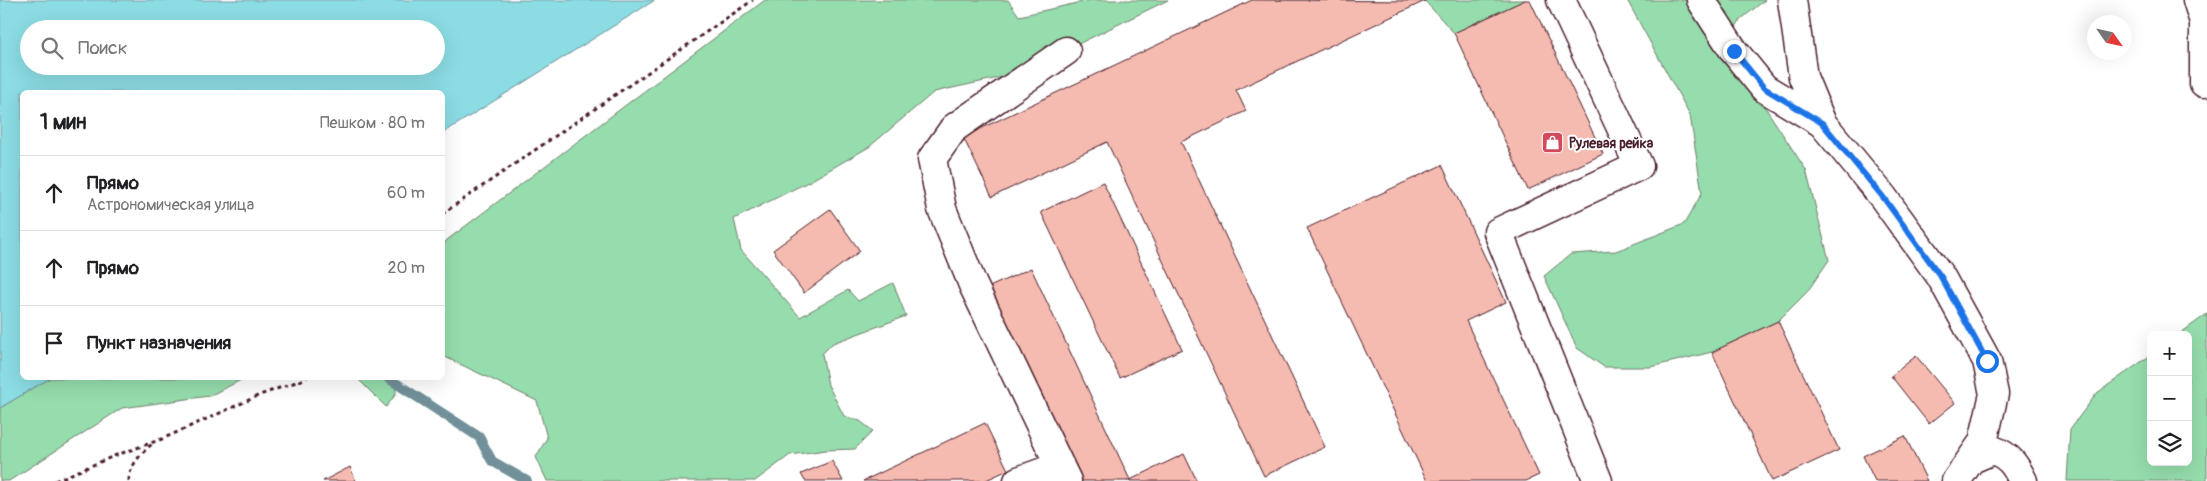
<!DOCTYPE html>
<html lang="ru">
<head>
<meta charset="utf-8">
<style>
	body { margin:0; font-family:Pangolin,sans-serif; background:#f2f2f2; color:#202124 }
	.controls { position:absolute; right:15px; bottom:15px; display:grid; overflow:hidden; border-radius:8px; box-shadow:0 5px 20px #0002 }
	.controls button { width:45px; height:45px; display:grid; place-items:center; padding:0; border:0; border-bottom:1px solid #e0e0e0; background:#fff; color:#202124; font:25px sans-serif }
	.compass { position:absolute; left:2087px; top:15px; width:45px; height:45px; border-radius:50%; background:#fff; box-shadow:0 5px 20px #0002; rotate:124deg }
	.stop { position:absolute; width:15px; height:15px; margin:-11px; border:4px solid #1a73e8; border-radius:50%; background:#fff }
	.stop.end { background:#1a73e8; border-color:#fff; box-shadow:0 1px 5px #0008 }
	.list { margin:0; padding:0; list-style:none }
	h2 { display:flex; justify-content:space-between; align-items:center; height:65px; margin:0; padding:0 20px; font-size:21px }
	h2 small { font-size:16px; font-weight:400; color:#757577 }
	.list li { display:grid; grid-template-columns:32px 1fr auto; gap:15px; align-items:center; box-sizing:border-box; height:75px; padding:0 20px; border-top:1px solid #e0e0e0 }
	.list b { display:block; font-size:19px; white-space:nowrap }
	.list p { margin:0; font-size:16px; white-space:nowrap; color:#757577 }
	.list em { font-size:16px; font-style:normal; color:#757577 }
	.icon { flex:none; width:28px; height:28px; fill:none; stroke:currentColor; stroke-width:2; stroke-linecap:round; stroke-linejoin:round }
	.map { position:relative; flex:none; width:2207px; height:481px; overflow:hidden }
	.search { position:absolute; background:#fff; box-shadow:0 5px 20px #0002; left:20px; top:20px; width:425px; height:55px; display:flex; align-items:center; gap:12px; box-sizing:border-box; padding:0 18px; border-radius:28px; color:#757577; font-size:19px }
	.panel { position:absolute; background:#fff; box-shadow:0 5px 20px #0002; left:20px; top:90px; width:425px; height:290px; border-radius:8px }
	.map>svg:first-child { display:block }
</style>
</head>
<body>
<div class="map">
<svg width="2207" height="481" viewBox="0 0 2207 481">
	<rect width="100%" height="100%" fill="#fff"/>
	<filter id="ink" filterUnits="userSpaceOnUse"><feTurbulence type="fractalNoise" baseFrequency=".02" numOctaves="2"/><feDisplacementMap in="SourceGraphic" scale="10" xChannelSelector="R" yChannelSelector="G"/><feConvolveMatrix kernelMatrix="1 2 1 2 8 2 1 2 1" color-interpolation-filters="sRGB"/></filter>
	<g filter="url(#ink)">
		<path fill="#95ddac" stroke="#707e6c" d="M765 0H1008L1019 16 1091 0H1168L1017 74 934 92 869 147 810 181 734 219 741 250 800 317 848 290 858 301 893 283 906 316 833 343 822 354 828 385 844 416 860 421 873 431 855 449 826 450 790 455 755 481H547L536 457 547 438 537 401 443 356 442 247 447 240Z
			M1424 0H1525L1454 33Z
			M1627 0H1765L1740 20 1725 46 1806 170 1829 260 1807 292 1778 321 1712 352 1651 367H1604L1577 348 1544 276 1571 254 1616 251 1684 224 1702 193 1690 115Z
			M2207 314V481H2067L2070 429 2097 393 2151 355V462H2188V335H2178Z
			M50 378H245L209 396 122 408 9 481H0V408Z
			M357 378H395L396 394 386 407Z"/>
		<path fill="#8bdce3" stroke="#719099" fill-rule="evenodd" d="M0 0H655L443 133 442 92H22V378H50L0 408ZM29 29H436V66H29Z"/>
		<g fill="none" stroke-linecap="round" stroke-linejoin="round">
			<path stroke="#719099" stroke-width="10" d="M388 378 479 437 492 461 527 481"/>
		</g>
		<path fill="#f5bbb0" stroke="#4a1f2b" d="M1252 0 1425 1 1236 90 1246 111 1181 142 1325 447 1264 476 1107 142 992 197 963 137Z
			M1525 0H1530L1603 154 1528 190 1454 33Z
			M1442 165 1506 302 1466 321 1539 475 1526 481H1427L1307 228Z
			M1103 182 1182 349 1120 378 1041 212Z
			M830 209 860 251 804 293 773 250Z
			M1031 268 1130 480 1127 481H1073L983 290Z
			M1778 321 1839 450 1772 481 1712 352Z
			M1916 356 1955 403 1929 424 1891 376Z
			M985 423 1008 470 984 481H863Z
			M1905 436 1927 481H1875L1863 456Z
			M1184 454 1197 481H1127L1130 480Z
			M832 461 843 481H805L801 474Z
			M350 467 356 481H323Z"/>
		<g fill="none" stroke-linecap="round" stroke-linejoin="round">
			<defs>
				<path id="minor" d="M1561 0 1639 166 1498 232 1598 481
					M1701 0 1734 51 1764 88 1822 123
					M1792 0 1803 77 1822 123 1883 197 1941 277 1987 361 1994 394 1983 442 1956 481
					M2197 0 2204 22V83
					M1066 51 954 128 932 159 942 209 973 285 1067 481
					M1972 459 1993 450C2010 456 2016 466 2023 481
					M1018 481 1060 466"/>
			</defs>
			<use href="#minor" stroke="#4a1f2b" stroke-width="31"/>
			<path stroke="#4a1f2b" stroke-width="3" stroke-dasharray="4 4" stroke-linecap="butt" d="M442 214 753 0
				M55 481 114 456 162 439 260 395 307 378
				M129 481C129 465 142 453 153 443"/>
			<use href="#minor" stroke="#fff" stroke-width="28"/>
		</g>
	</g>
	<g fill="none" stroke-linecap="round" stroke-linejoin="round" filter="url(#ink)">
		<path stroke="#1a73e8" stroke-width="6" d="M1734 51 1764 88 1822 123 1883 197 1941 277 1987 361"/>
	</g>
	<defs>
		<symbol id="shop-square" viewBox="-11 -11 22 22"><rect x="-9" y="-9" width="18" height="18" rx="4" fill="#d1495b" stroke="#fff"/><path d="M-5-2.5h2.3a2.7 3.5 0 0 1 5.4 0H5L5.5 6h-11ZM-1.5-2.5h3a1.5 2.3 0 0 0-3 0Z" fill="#fff"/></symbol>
	</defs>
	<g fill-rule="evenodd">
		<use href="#shop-square" x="1540" y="130" width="25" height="25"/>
	</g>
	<g text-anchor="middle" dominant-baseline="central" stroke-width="4" stroke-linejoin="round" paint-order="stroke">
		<g font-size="14" font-weight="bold" fill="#4a1f2b" stroke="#fff" text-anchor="start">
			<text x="1569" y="143">Рулевая рейка</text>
		</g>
	</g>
</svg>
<div class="controls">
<button>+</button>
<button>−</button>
<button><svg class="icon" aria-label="layers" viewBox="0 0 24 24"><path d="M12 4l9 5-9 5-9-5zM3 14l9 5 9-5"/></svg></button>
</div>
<svg class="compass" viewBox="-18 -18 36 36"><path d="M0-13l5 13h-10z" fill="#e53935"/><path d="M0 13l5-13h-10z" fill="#757577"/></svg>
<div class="stop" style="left:1987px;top:361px"></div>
<div class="stop end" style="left:1734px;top:51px"></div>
<div class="search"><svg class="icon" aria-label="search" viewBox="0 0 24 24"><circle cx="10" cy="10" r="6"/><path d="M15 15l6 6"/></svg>Поиск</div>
<section class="panel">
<h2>1 мин<small>Пешком · 80 m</small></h2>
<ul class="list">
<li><svg class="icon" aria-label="ahead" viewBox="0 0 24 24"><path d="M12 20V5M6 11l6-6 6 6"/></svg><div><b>Прямо</b><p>Астрономическая улица</p></div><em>60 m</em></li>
<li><svg class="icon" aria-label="ahead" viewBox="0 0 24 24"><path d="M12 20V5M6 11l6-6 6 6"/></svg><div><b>Прямо</b></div><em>20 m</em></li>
<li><svg class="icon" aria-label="arrive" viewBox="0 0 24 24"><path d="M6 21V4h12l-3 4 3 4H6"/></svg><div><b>Пункт назначения</b></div></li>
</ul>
</section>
</div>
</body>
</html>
